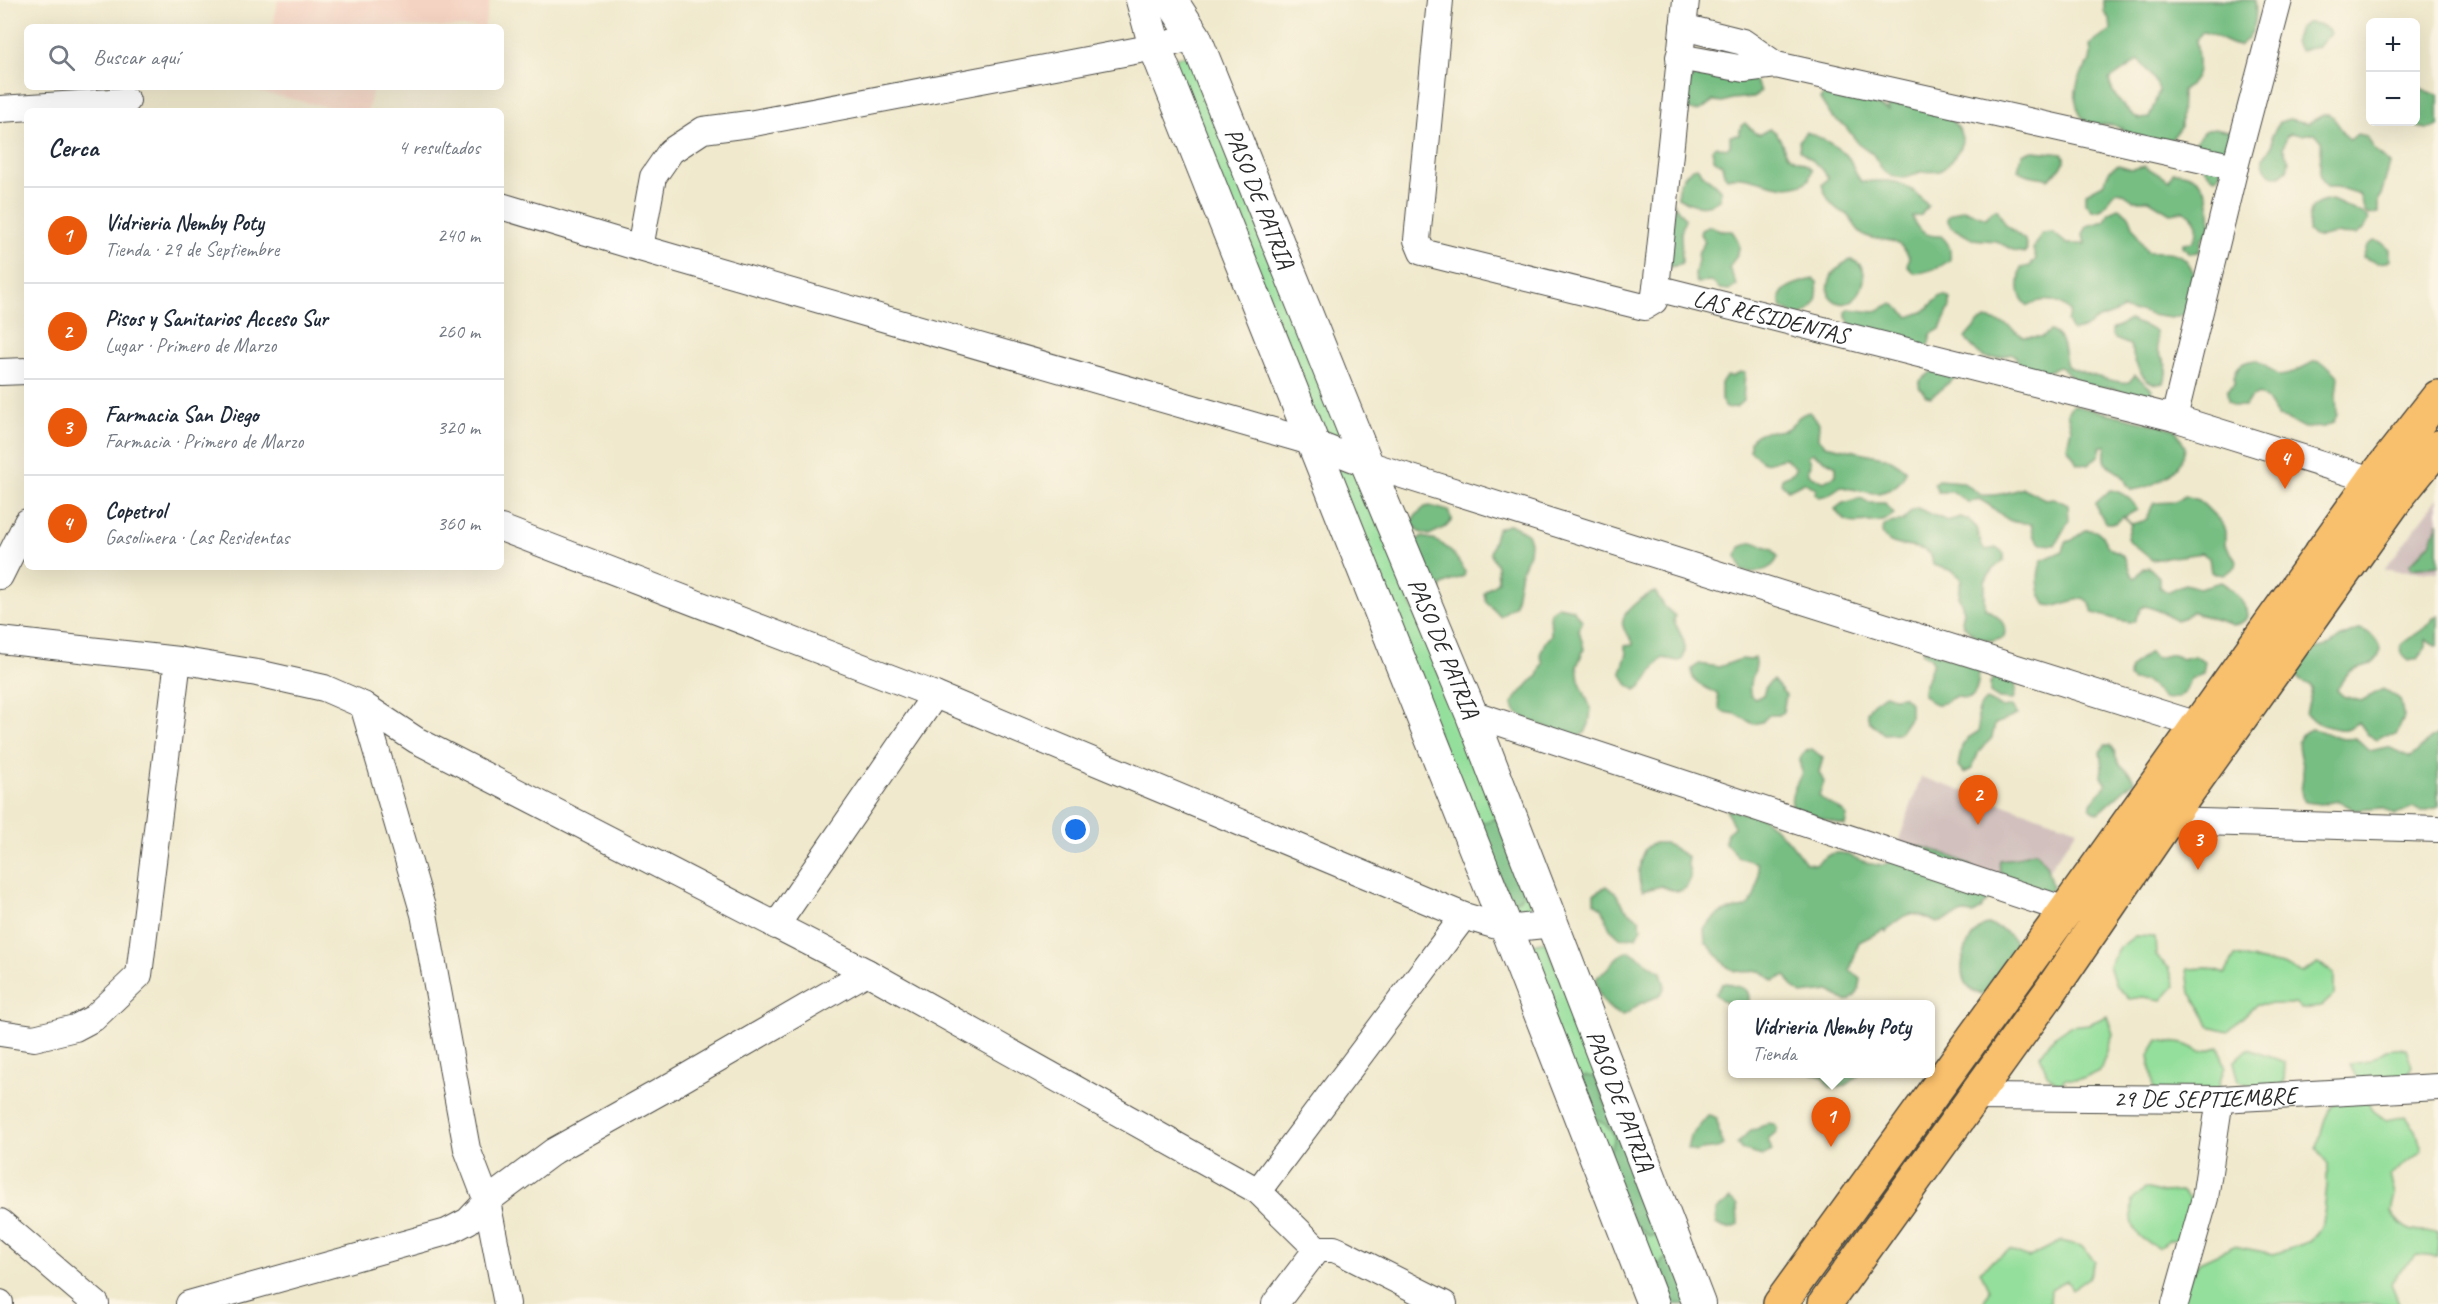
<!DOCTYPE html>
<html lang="es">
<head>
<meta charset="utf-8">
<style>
	body { margin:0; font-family:Caveat,sans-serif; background:#f2f2f3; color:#1f2937 }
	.controls { position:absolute; right:18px; top:18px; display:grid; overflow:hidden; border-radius:9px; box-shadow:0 6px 24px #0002 }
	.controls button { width:54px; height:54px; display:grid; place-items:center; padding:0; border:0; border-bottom:2px solid #e0e1e3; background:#fff; color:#1f2937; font:30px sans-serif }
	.you { position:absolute; left:1076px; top:830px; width:21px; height:21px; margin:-15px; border:4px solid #fff; border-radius:50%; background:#1a73e8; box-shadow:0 0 0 9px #1a73e833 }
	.badge { display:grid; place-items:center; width:39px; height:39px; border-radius:50%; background:#ea580c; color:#fff; font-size:20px; font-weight:700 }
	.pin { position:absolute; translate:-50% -50px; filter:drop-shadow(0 2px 3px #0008) }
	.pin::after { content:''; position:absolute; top:32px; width:21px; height:18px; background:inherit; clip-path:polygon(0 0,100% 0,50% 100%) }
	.popup { position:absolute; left:1728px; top:1000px; width:207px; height:78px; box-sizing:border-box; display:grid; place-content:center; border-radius:9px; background:#fff; filter:drop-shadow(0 2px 4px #0005); font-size:20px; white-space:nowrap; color:#747a83 }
	.popup b { font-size:22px; color:#1f2937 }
	.popup::after { content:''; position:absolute; left:50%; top:100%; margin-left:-12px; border:12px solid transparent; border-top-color:#fff }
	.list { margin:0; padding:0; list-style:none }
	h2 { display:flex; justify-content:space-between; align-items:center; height:78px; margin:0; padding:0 24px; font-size:26px }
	h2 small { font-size:20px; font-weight:400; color:#747a83 }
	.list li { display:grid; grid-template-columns:39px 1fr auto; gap:18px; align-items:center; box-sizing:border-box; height:96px; padding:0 24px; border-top:2px solid #e0e1e3 }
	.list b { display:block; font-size:22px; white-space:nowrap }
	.list p { margin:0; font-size:20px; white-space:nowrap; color:#747a83 }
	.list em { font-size:20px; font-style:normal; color:#747a83 }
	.icon { flex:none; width:33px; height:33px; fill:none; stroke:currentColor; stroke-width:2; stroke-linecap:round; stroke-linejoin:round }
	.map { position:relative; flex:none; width:2438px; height:1304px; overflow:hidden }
	.search { position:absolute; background:#fff; box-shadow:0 6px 24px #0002; left:24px; top:24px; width:480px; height:66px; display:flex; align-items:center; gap:15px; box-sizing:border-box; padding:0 21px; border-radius:9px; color:#747a83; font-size:22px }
	.panel { position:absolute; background:#fff; box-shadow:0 6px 24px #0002; left:24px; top:108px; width:480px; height:462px; border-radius:9px }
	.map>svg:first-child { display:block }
</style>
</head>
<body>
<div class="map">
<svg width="2438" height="1304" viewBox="0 0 2438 1304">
	<rect width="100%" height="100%" fill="#fcf5e5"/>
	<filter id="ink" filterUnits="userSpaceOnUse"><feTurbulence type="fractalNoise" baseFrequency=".0167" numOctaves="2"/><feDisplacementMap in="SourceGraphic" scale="12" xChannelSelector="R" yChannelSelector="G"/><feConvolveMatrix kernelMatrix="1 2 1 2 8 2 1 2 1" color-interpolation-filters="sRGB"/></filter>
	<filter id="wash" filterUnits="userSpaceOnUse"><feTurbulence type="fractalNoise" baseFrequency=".008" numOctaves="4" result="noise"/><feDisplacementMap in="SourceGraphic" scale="24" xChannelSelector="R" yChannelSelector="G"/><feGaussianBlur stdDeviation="1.35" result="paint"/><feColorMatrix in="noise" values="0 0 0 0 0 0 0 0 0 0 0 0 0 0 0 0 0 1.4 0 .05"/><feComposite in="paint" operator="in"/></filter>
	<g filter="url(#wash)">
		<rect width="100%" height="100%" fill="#f0e9cd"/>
		<path fill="#f5d3c2" d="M278 0H490L484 27H273Z
			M260 87H373L368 111H347L259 92Z"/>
		<path fill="#d1c0bd" d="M2438 498V572L2384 570Z
			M1921 777 2078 829 2034 890 1897 845Z"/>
		<path fill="#94df9b" stroke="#608563" stroke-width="1.5" d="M1191 54 1343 438 1316 428 1170 60Z
			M1332 467 1359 474 1533 908 1509 914Z
			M2135 936 2155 937 2156 956 2169 968 2175 986 2162 1000 2143 997 2129 999 2115 984 2109 965 2119 948Z
			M1545 941 1695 1304H1662L1524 947Z
			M2235 956 2283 965 2301 973 2319 963 2334 974V995L2321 1007 2301 1009 2295 1004H2257L2228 1031 2209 1026 2201 1008 2190 993 2187 969 2207 968 2225 974Z
			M2107 1016 2113 1034 2100 1071 2083 1079H2064L2061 1087 2047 1074 2040 1055 2054 1037 2070 1026 2089 1024Z
			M2158 1040 2184 1044 2201 1052 2219 1047 2225 1066 2219 1085 2228 1103 2216 1117 2197 1113 2177 1116 2157 1112 2149 1055Z
			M2406 1048 2412 1066 2401 1085 2363 1091 2371 1109 2386 1120 2405 1116 2416 1130 2422 1151 2390 1176 2395 1194 2391 1212C2405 1233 2414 1233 2438 1232V1257L2417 1255 2402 1268 2391 1284 2399 1304H2176L2199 1262 2234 1246 2274 1254 2311 1241 2323 1224 2327 1185V1165L2317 1148C2327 1112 2324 1103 2362 1091L2350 1064 2369 1061 2386 1050Z
			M2248 1049 2285 1062 2284 1082 2270 1094 2239 1081 2234 1062Z
			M2145 1188 2162 1193 2182 1192 2198 1206 2189 1239 2169 1240 2158 1248C2133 1236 2130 1228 2132 1201Z
			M2061 1241 2081 1246 2095 1261 2088 1278 2072 1289 2067 1281 2051 1290 2050 1304H1983L1989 1290 1980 1271 1994 1259 2010 1250 2028 1258Z"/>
		<path fill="#77be83" stroke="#517457" stroke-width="1.5" fill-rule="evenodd" d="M2104 0H2255C2257 19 2256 34 2239 46 2225 44 2216 34 2202 32L2196 40C2198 60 2204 80 2182 90L2181 127 2169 142C2160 141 2149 142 2141 140 2131 137 2123 127 2112 125 2106 124 2100 125 2094 124 2076 121 2073 97 2078 82 2083 66 2094 66 2090 45L2111 30 2110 20 2104 12ZM2139 60 2156 82 2159 91 2149 118 2139 119C2126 111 2112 96 2109 80Z
			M2307 23C2318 23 2324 25 2331 33L2318 47 2300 50 2294 42 2299 28Z
			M1688 65 1753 78 1761 91 1754 97 1732 99 1723 102 1713 101C1703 109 1696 116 1685 106V91L1692 78Z
			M2416 84 2428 93 2438 95V126C2428 133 2418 126 2408 122H2416Z
			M1836 89 1889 110 1887 103 1895 105 1934 100 1959 129 1962 138 1961 147 1948 165 1940 171 1921 172 1902 178 1892 176 1883 171 1873 154 1858 143 1846 127 1831 116 1820 99 1826 92Z
			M2325 114H2330C2339 122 2341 133 2350 140L2357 134 2367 136 2374 149 2390 164 2381 195 2378 199V213L2369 215 2365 212 2359 194 2337 187H2327C2314 176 2323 155 2321 140L2315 133 2301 135 2291 133 2287 135 2283 148 2289 161 2287 170 2280 176C2270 177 2262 168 2263 158L2272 146V135L2280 122 2289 119 2308 123Z
			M1745 123 1755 133 1760 134 1769 129C1782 132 1780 146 1788 155 1796 163 1805 160 1812 170L1809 180C1782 199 1755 171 1727 178L1724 174 1722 165 1714 159 1712 149 1716 146 1726 149 1730 146V136L1739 135 1741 126Z
			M2214 128 2234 132 2219 176 2215 178C2204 173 2197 154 2195 142L2204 131Z
			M1806 132C1816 135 1841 148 1848 157 1854 164 1853 173 1862 182 1894 179 1907 180 1928 206L1921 215 1912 217C1917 231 1926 237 1941 236 1949 243 1951 249 1950 260 1939 268 1927 273 1914 273L1907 266 1909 256C1895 233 1881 244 1864 235 1856 230 1854 223 1849 216 1846 212 1841 212 1837 209 1829 203 1825 194 1822 185L1828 178 1823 170 1800 150 1799 140Z
			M2034 151 2063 154C2068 166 2056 172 2048 179 2037 175 2028 178 2018 170L2021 157 2024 153Z
			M2118 165 2132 169 2145 166 2169 181 2173 172C2209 172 2212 204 2210 232L2202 238 2199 252 2189 253 2183 246V243L2192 242C2202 229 2197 217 2184 211L2170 213 2149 200H2134L2122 192 2117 191C2108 198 2106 212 2092 210L2086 203V193L2103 184 2110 170Z
			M1697 167C1704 178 1713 181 1721 191L1719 200C1705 210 1692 205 1678 197 1675 185 1685 176 1692 168Z
			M2332 200 2367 216 2369 220 2364 229 2356 235C2350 235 2343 234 2336 234 2325 236 2318 241 2308 232 2310 210 2308 203 2332 200Z
			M1674 204 1685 219 1681 233 1682 262 1679 265 1669 267Z
			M2118 208C2133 215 2129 218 2135 230 2138 238 2143 245 2148 252 2186 250 2189 258 2200 291L2189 313 2171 318 2151 315 2141 311 2132 312 2123 309C2115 315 2108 315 2099 319 2087 324 2088 330 2072 331L2067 321 2070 312C2059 299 2042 297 2028 306 2015 294 2019 284 2021 268L2030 266 2036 259 2033 249 2042 233 2052 232 2067 244H2085L2083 235 2087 226 2105 221 2109 212Z
			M1963 209 1986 218 1992 211 1997 209 2006 225 2025 240 2027 250 2024 253 2015 251 1996 241 1972 239 1951 227 1947 219 1949 215Z
			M1710 226 1723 231H1732C1745 249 1738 252 1729 268L1737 285 1730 290 1720 289 1712 282 1697 283C1691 272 1701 265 1697 254L1705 242 1700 234 1701 230Z
			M2374 241 2383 243 2390 249V259L2386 262 2377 263 2363 257 2367 246Z
			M1851 260C1882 267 1851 325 1829 295 1826 280 1835 266 1851 260Z
			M1813 279 1817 282C1819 300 1815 309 1799 317L1782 308C1772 287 1800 283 1813 279Z
			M1941 296H1946L1950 299V307L1940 329 1931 334 1929 343 1926 347 1851 325 1846 317V312L1850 309 1874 312 1891 304 1895 305 1909 317 1923 312Z
			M1986 319 2005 324 2024 337H2042L2050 331C2065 336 2063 352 2067 366 2077 371 2119 385 2129 382L2135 375 2153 390 2150 399 2145 401 2108 387 2104 388 2077 383 2063 368 2058 367 2042 374 2021 369 2015 355 2011 353C1987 365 1979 356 1965 338L1978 323Z
			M2129 320 2156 331C2157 337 2156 346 2158 351 2163 362 2173 370 2163 383 2142 389 2134 360 2130 345L2115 339 2112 335V330Z
			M2256 360 2280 376 2290 374 2315 361C2326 363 2331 368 2338 376L2336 395 2337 415 2333 423 2324 427 2304 428 2287 419 2278 417 2267 400 2259 394 2250 398 2245 406H2235L2228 401 2227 391 2234 384C2233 369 2241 361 2256 360Z
			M1935 369 1957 376 1931 397 1926 396 1919 386 1920 381Z
			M1740 372 1745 373 1743 401 1736 407 1726 408 1721 400V383L1727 376 1732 377Z
			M2072 405 2175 429 2185 447C2182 472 2155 487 2132 490 2127 487 2127 484 2124 478 2115 466 2100 470 2106 446H2101L2099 455 2088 465 2078 463 2067 447 2071 428 2067 413Z
			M1809 412 1819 423 1818 438 1825 445 1888 458 1905 469C1906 482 1890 491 1878 493 1873 494 1846 488 1841 486L1828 495 1819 497 1815 494 1816 489 1804 482 1788 490 1781 483 1782 478 1794 472 1796 468 1785 458C1763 461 1770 470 1750 450V441C1760 427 1773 434 1786 429 1796 425 1794 416 1809 412ZM1812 453 1836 466V475L1824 482 1810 475 1808 470 1811 462 1808 456Z
			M1938 480 1962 482 1981 495C1995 496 2010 493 2023 488L2045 499 2054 498 2068 505 2069 520 2055 545 2041 544 2034 537 2031 524C2023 522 2015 524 2007 519 1997 512 1990 504 1978 499L1969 503 1953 492H1938L1934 483Z
			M2110 490C2121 491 2133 499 2137 510L2124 517 2131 524C2155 519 2144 519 2154 503L2173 502 2185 496 2199 500 2221 522 2225 531V545L2237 561 2236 566C2229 573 2219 577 2211 572L2209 558 2202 553 2152 560 2129 541 2127 538 2131 524 2123 517 2116 523H2107L2098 512 2096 503Z
			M1861 498 1869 503H1885L1894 514C1881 524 1882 521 1868 522 1852 524 1844 524 1835 509L1843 503Z
			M1430 506 1448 511 1452 520 1446 527 1429 535 1420 532 1410 521 1425 507Z
			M1917 508 1947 521 1961 517 1970 521 1977 528 1982 547 1986 550 1996 548 2004 554V560L1993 569 1985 581V608C1996 615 2010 624 2003 638L1993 641 1978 638 1963 625 1962 620 1964 611 1959 597 1961 578 1953 571 1933 565C1932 562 1933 558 1931 555 1923 543 1889 551 1882 533 1884 519 1893 524 1903 521L1912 510Z
			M2438 522V565L2412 568 2410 564 2430 543Z
			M1510 524 1527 533 1530 542 1529 553 1521 571 1515 605 1500 616 1486 602 1484 593C1488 586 1494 586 1498 581L1497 566 1490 553 1497 529Z
			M2086 530C2108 530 2099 540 2111 549 2115 551 2121 553 2124 557 2129 564 2127 573 2135 578L2144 568 2149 567 2159 577V587L2167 592 2185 584 2199 588 2221 582C2235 590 2265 622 2232 625 2218 619 2205 618 2192 611L2185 617 2176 620 2163 612 2145 606 2141 608 2134 622C2119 622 2107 616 2093 613L2090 603 2083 598 2055 606 2046 605C2037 593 2036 574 2042 560L2063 551 2066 542C2076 541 2078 533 2086 530Z
			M1422 537C1443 540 1455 553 1465 572L1464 576 1442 585 1440 594 1435 596 1413 542Z
			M1753 542 1772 549 1778 557C1773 571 1755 574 1742 571L1737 556 1740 547Z
			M1655 592 1665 607 1675 616 1674 621C1680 634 1690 646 1682 660L1678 661 1663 658C1652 666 1651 681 1636 690L1627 684 1621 672 1627 654 1624 646 1633 645C1633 637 1627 636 1624 629 1616 613 1644 596 1655 592Z
			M1558 606 1572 609 1582 620 1579 630 1584 649 1577 666 1579 680 1591 709 1589 724 1585 733 1576 737 1531 722 1515 711 1512 703 1530 682 1538 676 1543 663 1540 655 1545 642 1551 635 1550 612Z
			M2438 615V646L2426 639V647L2418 659 2409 661 2402 655 2401 645C2408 638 2416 635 2423 629 2429 625 2431 618 2438 615Z
			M2360 629C2371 632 2386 646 2377 658 2371 667 2359 666 2351 671 2346 674 2340 684 2337 690L2343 696 2361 701 2383 689 2400 699 2404 718 2396 735 2382 736 2378 739 2368 735 2359 722C2354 724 2351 728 2346 729 2336 731 2311 722 2306 714L2312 689 2311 685 2301 681 2294 674 2301 661 2315 649 2330 645 2341 637Z
			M1922 648 1979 668C1979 676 1978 699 1966 699 1963 699 1960 697 1956 696 1941 704 1938 710 1923 695V690L1933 663 1931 658 1923 653Z
			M2149 652 2156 658C2168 656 2170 651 2182 659 2190 655 2198 656 2205 661L2203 674 2190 679C2185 694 2180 701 2163 698L2146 681H2132L2129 677 2130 668Z
			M1755 657C1760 671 1745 681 1751 696L1755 699 1763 695 1766 686 1773 680 1786 695 1783 712 1779 715H1769L1762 722 1753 724 1736 714 1723 712 1720 709 1717 694C1707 686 1690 686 1692 669L1699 664 1719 667 1741 659 1751 660Z
			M1996 674 2013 678 2016 688 2013 700 1999 699 1990 693V683Z
			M1885 694 1893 697 1903 696 1910 703V717L1899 733 1884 734 1869 721 1867 712 1873 703Z
			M1986 700 2003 708 2012 706 2017 715 1995 724 1992 738 1979 751 1972 769 1964 773 1958 766 1962 746 1968 738 1979 731C1978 720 1975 708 1986 700Z
			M2311 729C2331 731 2332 742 2355 738L2369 751 2388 747 2410 757C2422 750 2426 739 2438 734V807L2421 812 2413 807 2395 815 2383 808 2355 810 2339 801 2320 804 2305 802C2298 793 2303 785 2303 774 2303 757 2288 738 2311 729Z
			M2105 745H2111C2115 750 2115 758 2120 764 2126 771 2131 772 2134 781L2098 813 2090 808 2091 803 2106 785 2101 777 2102 767 2100 752Z
			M1812 749 1823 758 1819 772 1824 782 1819 795C1825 806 1839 804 1847 816L1845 826 1793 809C1788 793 1797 786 1802 772 1798 761 1799 752 1812 749Z
			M1726 809 1762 817 1790 842 1806 863 1816 864C1843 839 1851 863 1879 865 1893 865 1898 851 1909 846 1918 842 1966 861 1973 868 1980 876 1986 886 1993 894L1981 910 1973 914 1963 913 1937 923C1911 909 1906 911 1886 932L1885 929 1859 942 1850 970 1861 979C1860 989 1856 998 1847 1002L1830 991 1801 994 1793 987 1785 975 1774 981 1761 971C1722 975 1730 966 1705 942L1704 929C1712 920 1718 911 1731 910 1735 909 1742 909 1745 908 1757 902 1760 874 1757 863L1738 857 1725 843 1727 833 1734 827Z
			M1498 818 1526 887C1523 895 1519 902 1510 902L1479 824Z
			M1655 843H1665L1688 857C1685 865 1691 869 1690 876 1688 897 1673 891 1661 886L1643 891C1636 882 1639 856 1646 848 1649 845 1652 844 1655 843Z
			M2036 852 2046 863 2052 887 2044 904C2028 895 1994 882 2000 860 2005 859 2011 859 2016 858 2024 855 2027 852 2036 852Z
			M1607 886 1615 892 1625 908 1639 919 1641 928 1636 937 1621 938 1609 927 1602 908 1594 903V894Z
			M1987 925C2001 926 2015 936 2018 950L1988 994C1945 996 1963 931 1987 925Z
			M1630 951 1661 972 1665 986C1661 999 1648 999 1638 1005 1631 1008 1631 1014 1622 1015 1607 1011 1595 993 1597 977 1611 969 1614 954 1630 951Z
			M1727 983C1738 989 1750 984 1749 1001 1738 1011 1724 1003 1715 994L1722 984Z
			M1810 1074H1860C1850 1083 1844 1090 1830 1087L1821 1076Z
			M1585 1076 1595 1077 1658 1235 1649 1236 1635 1224 1606 1164 1614 1137C1612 1127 1603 1123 1594 1118L1581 1080Z
			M1709 1115 1717 1118 1718 1131 1724 1145C1716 1151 1705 1147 1696 1152L1687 1149 1690 1137Z
			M1767 1123 1774 1124 1777 1128 1776 1132 1768 1139 1772 1151 1762 1156 1742 1150 1737 1144 1751 1130 1757 1129Z
			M1730 1199 1737 1205 1738 1224C1731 1231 1724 1229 1716 1224V1211Z
			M1672 1255 1700 1304H1666L1653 1277 1663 1260Z"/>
	</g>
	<g filter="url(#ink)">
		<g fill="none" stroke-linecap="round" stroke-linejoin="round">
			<defs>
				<g id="minor">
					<path id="s1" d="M1440 0 1417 240 1422 252 1644 307 1654 301 1656 288 2174 418 2373 480"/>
					<path d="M1683 27 1743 42 1776 65"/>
					<path d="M1679 57 1744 69 1776 65 2235 167"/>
					<path d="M0 109 127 101"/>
					<path d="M501 206 640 248 1311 442 1367 464 2198 725"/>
					<path d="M640 248 653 177 671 151 703 130 749 124 1155 47 1195 37"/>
					<path d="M1656 288 1686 0"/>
					<path d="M0 372 27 371"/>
					<path d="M2174 418 2235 167 2279 0"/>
					<path d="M501 528 935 695 1464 916 1507 929 1553 924"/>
					<path d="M0 576 27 522"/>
					<path d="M0 640 178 660 257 673 324 688 363 705 416 740 867 972 1258 1191 1317 1249 1275 1304"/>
					<path d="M363 705 424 914 467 1149 487 1201 507 1304"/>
					<path d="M1471 713 2066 910"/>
					<path d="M2167 821 2438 829"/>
					<path d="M776 926 935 695"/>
					<path d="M0 1033 34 1038 75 1028 94 1018 139 975 178 660"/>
					<path id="s2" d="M1973 1097 2220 1099 2438 1087"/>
					<path d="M1258 1191 1464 916"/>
					<path d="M0 1222 96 1304"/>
					<path d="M1317 1249H1334L1341 1252 1444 1304"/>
					<path d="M0 1303V1304"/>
					<path d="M189 1304 447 1232 468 1221 487 1201 554 1151 674 1084 867 972"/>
					<path d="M2175 1304 2205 1198 2220 1099"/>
				</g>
				<g id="tertiary">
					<path d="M1142 0 1155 47 1507 929 1653 1304"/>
					<path id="s3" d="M1171 0 1195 37 1367 464 1471 713 1699 1304"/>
				</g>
				<path id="trunk" d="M1780 1304 2066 910 2373 480 2438 397
					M1825 1304 2047 996 2167 821 2399 495 2438 447"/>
			</defs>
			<use href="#minor" stroke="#494843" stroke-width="28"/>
			<use href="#tertiary" stroke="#494843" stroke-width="34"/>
			<use href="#trunk" stroke="#494843" stroke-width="36"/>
			<use href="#minor" stroke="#fff" stroke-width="26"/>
			<use href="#tertiary" stroke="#fff" stroke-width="32"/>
			<use href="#trunk" stroke="#f8bf6c" stroke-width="33"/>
		</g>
	</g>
	<g text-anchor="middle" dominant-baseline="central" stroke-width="4.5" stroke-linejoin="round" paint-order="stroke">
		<g font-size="24" fill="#2b2b2b" stroke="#fcf5e5">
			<text stroke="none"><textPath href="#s3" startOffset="218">PASO DE PATRIA</textPath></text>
			<text stroke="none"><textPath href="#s1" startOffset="626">LAS RESIDENTAS</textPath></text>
			<text stroke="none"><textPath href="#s3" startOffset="704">PASO DE PATRIA</textPath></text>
			<text stroke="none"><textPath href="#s2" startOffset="232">29 DE SEPTIEMBRE</textPath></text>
			<text stroke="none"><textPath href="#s3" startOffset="1190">PASO DE PATRIA</textPath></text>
		</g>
	</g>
</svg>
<div class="controls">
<button>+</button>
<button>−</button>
</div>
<div class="you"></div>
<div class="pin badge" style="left:1831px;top:1147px">1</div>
<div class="popup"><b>Vidrieria Nemby Poty</b>Tienda</div>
<div class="pin badge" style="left:1978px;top:825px">2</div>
<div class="pin badge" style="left:2198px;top:870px">3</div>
<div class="pin badge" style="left:2285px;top:489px">4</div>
<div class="search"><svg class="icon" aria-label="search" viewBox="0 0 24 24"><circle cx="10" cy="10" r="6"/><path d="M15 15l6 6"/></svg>Buscar aquí</div>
<section class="panel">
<h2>Cerca<small>4 resultados</small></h2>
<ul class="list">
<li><span class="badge">1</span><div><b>Vidrieria Nemby Poty</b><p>Tienda · 29 de Septiembre</p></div><em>240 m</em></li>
<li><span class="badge">2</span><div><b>Pisos y Sanitarios Acceso Sur</b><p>Lugar · Primero de Marzo</p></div><em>260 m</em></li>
<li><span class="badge">3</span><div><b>Farmacia San Diego</b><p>Farmacia · Primero de Marzo</p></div><em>320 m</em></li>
<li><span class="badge">4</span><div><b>Copetrol</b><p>Gasolinera · Las Residentas</p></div><em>360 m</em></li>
</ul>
</section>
</div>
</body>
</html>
